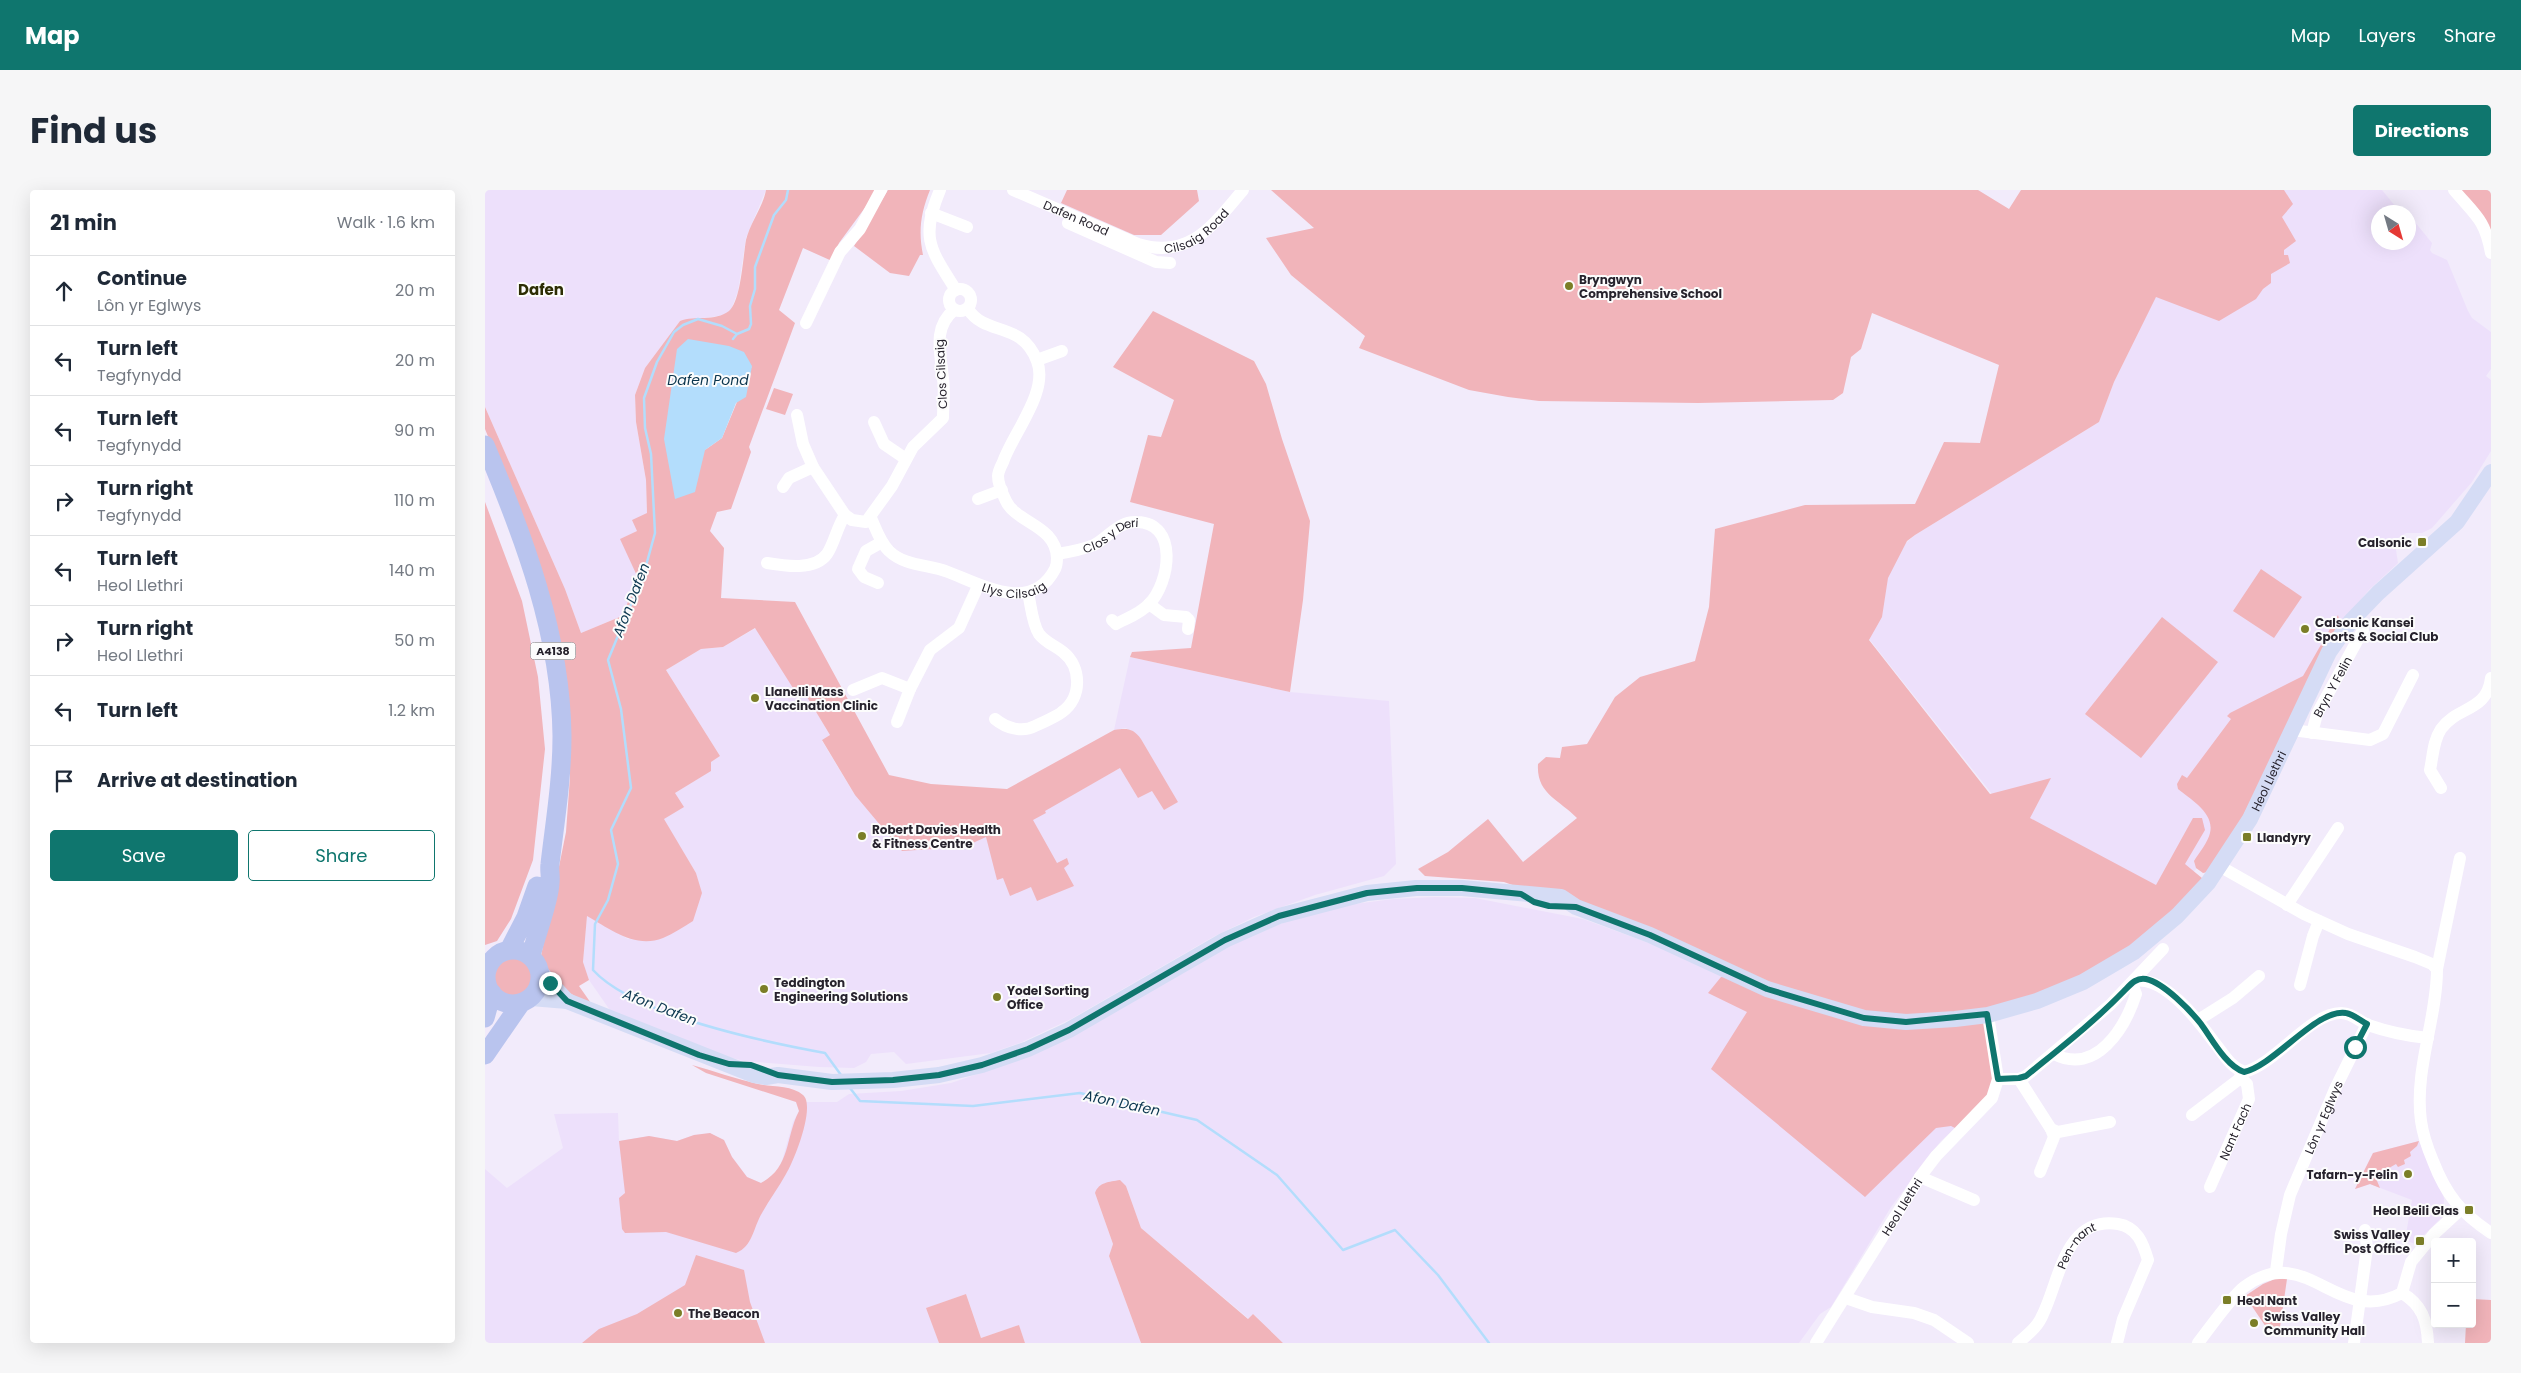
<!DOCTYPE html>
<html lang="en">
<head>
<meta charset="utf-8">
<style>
	body { margin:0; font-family:Poppins,sans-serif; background:#f6f6f7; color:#1f2937 }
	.controls { position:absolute; right:15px; bottom:15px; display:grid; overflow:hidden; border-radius:5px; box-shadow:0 5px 20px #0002 }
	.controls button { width:45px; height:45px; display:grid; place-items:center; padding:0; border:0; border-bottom:1px solid #e0e1e3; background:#fff; color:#1f2937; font:25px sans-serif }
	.compass { position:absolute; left:1886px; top:15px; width:45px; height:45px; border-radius:50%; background:#fff; box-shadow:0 5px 20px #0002; rotate:143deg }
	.stop { position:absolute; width:15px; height:15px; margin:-11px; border:4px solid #0f766e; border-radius:50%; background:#fff }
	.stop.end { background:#0f766e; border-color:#fff; box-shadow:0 1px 5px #0008 }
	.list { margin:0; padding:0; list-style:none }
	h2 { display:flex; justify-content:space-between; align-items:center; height:65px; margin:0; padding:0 20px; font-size:21px }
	h2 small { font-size:16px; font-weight:400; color:#747a83 }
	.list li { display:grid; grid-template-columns:32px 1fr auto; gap:15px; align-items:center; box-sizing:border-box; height:70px; padding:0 20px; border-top:1px solid #e0e1e3 }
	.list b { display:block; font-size:19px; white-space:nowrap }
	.list p { margin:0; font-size:16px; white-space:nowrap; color:#747a83 }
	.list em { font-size:16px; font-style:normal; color:#747a83 }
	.actions { display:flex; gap:10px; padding:15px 20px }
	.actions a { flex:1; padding:11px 0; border:1px solid #0f766e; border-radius:5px; text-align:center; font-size:18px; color:#0f766e }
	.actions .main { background:#0f766e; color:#fff }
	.icon { flex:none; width:28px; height:28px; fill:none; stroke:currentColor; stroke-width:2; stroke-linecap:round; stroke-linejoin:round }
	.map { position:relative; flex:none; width:2006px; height:1153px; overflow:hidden; border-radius:5px }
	header { display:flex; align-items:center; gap:30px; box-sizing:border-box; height:70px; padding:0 25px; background:#0f766e; color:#fff }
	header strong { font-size:24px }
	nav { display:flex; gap:28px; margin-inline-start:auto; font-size:18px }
	.intro { display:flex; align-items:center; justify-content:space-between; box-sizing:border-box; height:120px; padding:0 30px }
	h1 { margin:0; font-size:35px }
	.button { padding:12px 22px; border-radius:5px; background:#0f766e; color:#fff; font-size:18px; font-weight:700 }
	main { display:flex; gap:30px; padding:0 30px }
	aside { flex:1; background:#fff; border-radius:5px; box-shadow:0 5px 20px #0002 }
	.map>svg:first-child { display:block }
</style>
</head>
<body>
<header>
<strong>Map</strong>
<nav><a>Map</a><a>Layers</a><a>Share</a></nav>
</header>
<div class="intro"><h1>Find us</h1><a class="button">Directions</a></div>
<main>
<aside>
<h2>21 min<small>Walk · 1.6 km</small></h2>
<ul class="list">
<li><svg class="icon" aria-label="ahead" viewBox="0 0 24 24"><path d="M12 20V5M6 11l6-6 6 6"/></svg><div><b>Continue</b><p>Lôn yr Eglwys</p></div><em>20 m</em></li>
<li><svg class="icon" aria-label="left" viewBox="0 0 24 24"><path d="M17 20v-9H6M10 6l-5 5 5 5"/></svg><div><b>Turn left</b><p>Tegfynydd</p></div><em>20 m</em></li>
<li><svg class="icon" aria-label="left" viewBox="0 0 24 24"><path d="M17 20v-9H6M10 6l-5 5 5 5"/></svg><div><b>Turn left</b><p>Tegfynydd</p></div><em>90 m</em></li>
<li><svg class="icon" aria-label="right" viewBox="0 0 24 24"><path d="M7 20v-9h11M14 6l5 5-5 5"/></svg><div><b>Turn right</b><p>Tegfynydd</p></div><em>110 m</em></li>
<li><svg class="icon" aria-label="left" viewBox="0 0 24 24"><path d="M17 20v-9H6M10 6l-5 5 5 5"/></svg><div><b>Turn left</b><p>Heol Llethri</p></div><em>140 m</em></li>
<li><svg class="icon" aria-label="right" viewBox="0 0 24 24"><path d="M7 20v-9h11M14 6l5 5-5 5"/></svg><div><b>Turn right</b><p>Heol Llethri</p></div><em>50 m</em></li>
<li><svg class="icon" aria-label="left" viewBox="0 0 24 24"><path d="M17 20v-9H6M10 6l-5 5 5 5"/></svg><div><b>Turn left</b></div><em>1.2 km</em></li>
<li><svg class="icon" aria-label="arrive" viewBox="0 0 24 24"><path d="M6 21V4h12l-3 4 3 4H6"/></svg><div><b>Arrive at destination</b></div></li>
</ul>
<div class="actions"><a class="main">Save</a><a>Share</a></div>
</aside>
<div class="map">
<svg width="2006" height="1153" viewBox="0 0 2006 1153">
	<rect width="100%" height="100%" fill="#f2ebfb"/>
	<path fill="#ede0fb" d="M0 0H281L261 48 253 101 246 120 239 125 227 127 195 131 160 178 150 205 151 232 161 290 162 323 152 341 136 349 153 388 137 426 96 443 80 399 0 217Z
		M1796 0H1897L1915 22H1894V52H1924L1925 26 1947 53 1945 60 1947 63 1962 70 1983 121 1987 128 2006 142V179L2001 186 2006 190V261L1987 292 1947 338 1937 343H1921L1913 348 1910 353 1913 373 1884 400 1855 434 1712 678 1687 708 1530 633 1354 411 1430 345 1614 232 1629 192 1671 106Z
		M271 438 313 505 319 502 345 545 337 551 370 605 571 614 635 578 667 601 692 612 656 549 641 538 629 540 645 467 805 502 904 511 911 674 899 686 830 705 769 727 728 747 586 829 537 852 506 863 421 874 409 862 386 864 381 872 369 878 334 877 259 871 211 858 129 826 104 790 98 772 102 725 143 749 216 703 211 683 178 629 190 603 225 581 226 572 235 566 181 480 216 459 238 457Z
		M950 707 990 708 1098 729 1186 761 1293 811 1486 924 1456 951 1406 1017 1346 1117 1335 1124 1314 1153H798L768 1124 764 1129 656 1038 641 996 610 1003 628 1054 624 1066 656 1153H540L534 1135 496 1148 481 1104 442 1118 454 1153H0V979L22 998 78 958 69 924 133 923 134 951 164 946 192 951 209 945 225 943 239 950 247 967 262 987 276 993 285 988 295 978 308 932 314 921 311 912H352L364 904 416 901 466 893 513 877 740 757 810 728 854 716 908 709Z
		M1934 951 1959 1008 1958 1026 1930 1054 1920 1050 1927 1010 1885 994 1870 999 1888 963Z"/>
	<path fill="#f1b4ba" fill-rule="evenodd" d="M281 0H393L354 53 347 71 318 58 294 120 310 133 264 257 266 262 246 319 232 322 225 341 239 358 236 408 310 412 404 585 446 594 522 599 629 540C642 538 648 538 656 549L693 612 679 620 667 601 653 608 635 578 560 621 561 623 548 630 572 673 582 668 584 674 579 678 589 696 552 711 546 697 525 706 518 688 512 690 501 647 479 657 417 661 370 605 337 550 345 545 319 502 313 506 270 438 238 457 216 459 181 480 235 566 226 572V581L190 603 199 617 179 629 211 683 217 703 208 731C198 737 188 744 178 748 150 759 125 739 102 726L98 772 104 790 94 796 108 816C84 805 66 791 56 766L81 642 85 587 84 537 26 303 0 239V217L80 399 96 443 137 426 153 388 135 349 152 341 147 330 162 323 161 290 151 232 150 205 160 178 195 131C210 125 230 132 244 121 256 111 258 67 261 50 265 33 278 17 281 0ZM267 176 237 248 220 260Z
		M403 0H445C436 22 433 41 438 65H435L424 86 405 83 369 56Z
		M582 0H712L714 11 676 45H649L576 13Z
		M786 0H1493L1524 19 1536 0H1799L1808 14 1797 27 1811 51 1799 60V65H1803L1805 73 1786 84V93L1778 99 1771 109 1734 131 1671 107 1629 192 1614 232 1430 345 1422 351 1403 388 1397 427 1384 450 1505 604 1566 588 1545 628 1671 695 1708 628H1717L1720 640 1700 674 1723 693 1649 762 1503 825 1513 889 1507 908 1476 941 1466 936 1451 938 1380 1007 1226 879 1262 822 1223 803 1236 787H1244L1091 717 1019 692 940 686 933 679 963 662 1003 629 1038 672 1092 628C1075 610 1051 604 1053 574L1061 567 1075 568 1077 557 1102 554 1130 507 1155 487 1210 471 1224 417 1230 339 1320 315 1430 314 1459 252 1495 253 1514 175 1387 123 1376 159 1366 167 1358 203 1348 210 1213 213 1054 211 1023 207 984 200 874 158 880 146 806 85 781 48 829 38Z
		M1975 0H2006V42Z
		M668 121 769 171 781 194 797 249 825 331 818 410 805 502 645 467 647 462 706 458 729 334 645 312 663 245 676 247 689 210 628 177Z
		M289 198 308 204 300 225 281 219Z
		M0 312 37 411 53 487 60 559 48 670 26 729 12 751 0 755Z
		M1776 379 1817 407 1789 448 1748 421Z
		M1853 425 1855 433 1744 654 1723 682 1718 683 1711 678 1709 671C1714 663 1723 652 1725 643 1730 623 1705 609 1693 599L1692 594 1697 585 1702 588 1746 529 1742 526 1745 523 1818 486Z
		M1677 427 1733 472 1656 568 1600 524Z
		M9 788a20 20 0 1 1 40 0a20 20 0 1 1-40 0Z
		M207 875C229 881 251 889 273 894 287 897 307 895 318 905 331 916 309 971 301 984 294 997 284 1010 277 1023 268 1038 268 1056 251 1063L181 1042 140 1043 137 1039 134 1008 140 1003 134 951 164 946 192 951 209 945 225 943 239 950 247 967 262 987 276 993C306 977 300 948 314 921L311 912 221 883Z
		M1934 951 1932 956 1925 962 1926 966 1919 970 1920 974 1913 977 1911 974 1890 986 1895 998 1885 994 1870 999 1888 963Z
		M635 990 641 996 656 1038 763 1129 768 1124 798 1153H656L624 1066 628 1054 610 1003C614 992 624 992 635 990Z
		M211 1065 259 1080 265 1112 280 1153H97L114 1139 152 1124 200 1095Z
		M1790 1089H1802L1795 1137 1783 1140 1760 1106 1778 1094Z
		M481 1104 496 1148 534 1135 540 1153H454L441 1118Z
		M1987 1109 2006 1110V1153H1980L1981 1134H1987Z"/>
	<path fill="#b3ddfc" d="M203 149 244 156 259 162 267 176 261 207 251 213 237 248 220 260 210 302 190 309 179 249 192 159Z"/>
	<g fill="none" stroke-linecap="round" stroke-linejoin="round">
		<path stroke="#b3ddfc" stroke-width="2.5" d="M252 144 237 136 213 129 198 135 189 142 172 172 159 208 160 238 166 264 170 343 159 383 123 470 136 519 146 598 126 640 133 674 123 710 110 734 108 780C149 825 280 852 340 863L356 885
			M252 144 264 139 266 134 265 116 270 99V77L289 25 301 10 303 0
			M248 149 252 144
			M365 898 375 911 488 916 595 903 712 930 792 985 858 1060 910 1040 953 1085 1004 1153"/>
		<g stroke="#fff" stroke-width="12">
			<path d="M455 0C435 48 445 59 471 100"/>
			<path id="s1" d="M528 0 653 54C705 70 728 35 758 0"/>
			<path d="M1969 0C1990 25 2000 29 2006 63"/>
			<path d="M446 23 482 37"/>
			<path d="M583 33 671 72 685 73"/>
			<circle cx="475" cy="110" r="11"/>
			<path d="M321 133 355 62 375 39 396 0"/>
			<path d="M552 170 577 161"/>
			<path d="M312 225 318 254 328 277"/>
			<path d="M389 232 399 254 421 269"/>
			<path d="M298 297 304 288 328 277 360 325"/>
			<path d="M493 309 517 300"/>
			<path id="s2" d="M386 328C391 339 395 352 404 361 421 377 443 374 463 382 497 395 547 424 570 379 572 375 572 372 572 368 571 335 531 333 521 311 518 305 513 293 513 286 513 282 516 276 518 272 528 243 564 202 552 171 536 130 501 147 483 119"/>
			<path id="s3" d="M572 364C585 362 596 360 609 355 624 347 633 331 652 332 694 333 685 393 664 414 655 424 642 428 631 434L627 430"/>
			<path d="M282 373C300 376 330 381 342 364 349 354 352 337 360 325L367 330 381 332 407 296 428 257 458 228C458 215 460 201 458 189 456 164 447 138 469 120"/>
			<path d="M393 393 379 387 373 379 381 361 397 352"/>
			<path d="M664 414 679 425 701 427 704 430 703 439"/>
			<path d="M368 500 397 488 425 499 445 460 474 438 493 396"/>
			<path d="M510 529C521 538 537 543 550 536 555 534 574 525 577 522 597 508 597 477 578 462 569 455 561 453 554 444 547 433 546 415 543 403"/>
			<path d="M412 532 425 499"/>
			<path d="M1807 540 1885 550 1898 544 1928 485"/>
			<path id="s4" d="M1827 543 1832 524 1878 440 1873 423"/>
			<path d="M1956 598 1945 580C1948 566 1948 551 1956 539 1972 516 2002 522 2006 488"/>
			<path d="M1736 677 1819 724 1863 744 1930 767 1947 774 1952 779C1952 829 1929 880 1936 931 1938 945 1942 957 1948 971 1961 1005 1976 1023 2006 1043"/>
			<path d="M1802 715 1853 638"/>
			<path d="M1952 779 1975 668"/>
			<path d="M1649 791C1679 785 1713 830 1729 852 1738 863 1745 877 1759 882 1791 874 1825 823 1856 823 1867 823 1874 831 1883 835 1903 842 1922 846 1943 848"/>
			<path d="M1815 795 1828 746 1834 731"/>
			<path d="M1713 830 1748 808 1774 786"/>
			<path d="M1569 864C1611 886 1640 838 1651 804L1647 793"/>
			<path d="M1513 889H1534L1541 886 1625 815 1678 759"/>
			<path d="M1534 889 1566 939 1573 942 1625 932"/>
			<path d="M1707 925 1753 890 1759 882"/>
			<path d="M1555 982 1569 947 1566 939"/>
			<path d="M1435 987 1489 1010"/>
			<path id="s5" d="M1725 997 1764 909 1762 894 1755 887"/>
			<path id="s6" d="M1791 1081 1796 1044 1805 1005 1850 899 1882 834"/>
			<path d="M1917 1103C1937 1115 1942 1130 1943 1153"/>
			<path d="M1361 1108 1387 1117 1429 1123 1449 1130 1483 1153"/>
			<path id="s7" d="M1331 1153 1435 987 1451 966 1507 908 1513 889 1503 825"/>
			<path id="s8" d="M1533 1153C1543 1144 1553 1137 1558 1124 1575 1089 1580 1026 1633 1034 1652 1037 1658 1053 1663 1070L1638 1129 1632 1153"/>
			<path d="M1713 1153C1724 1139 1747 1106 1759 1097 1823 1050 1851 1138 1917 1103L1926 1072 1949 1044 1975 1020"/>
			<path d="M1869 1153 1882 1058 1880 1040"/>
		</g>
		<g stroke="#d5dcf5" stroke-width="16">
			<path d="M55 782 82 811"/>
			<path id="s9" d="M46 808 82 811 269 885 281 887 293 885 347 892 408 890 454 885 497 875 543 859 584 840 740 750 794 726 882 703 931 698H977L1076 707 1091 717 1165 745 1282 799 1379 828 1421 832 1470 829 1503 825 1552 811 1598 792 1649 762 1692 726 1723 693 1765 629 1844 462 1866 431 1893 403 1972 332 2006 282"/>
		</g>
		<path stroke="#b9c4ee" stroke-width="19" d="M0 255C39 347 76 445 77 546 77 590 70 631 65 674 64 680 66 686 65 693 64 713 51 744 46 766
			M1 787a27 27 0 1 1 54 0a27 27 0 1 1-54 0Z
			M24 760 41 727 52 696
			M0 828 7 803
			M0 865 36 813"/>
	</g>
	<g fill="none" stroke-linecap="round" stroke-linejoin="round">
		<path stroke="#0f766e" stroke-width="6" d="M65 793 82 811 214 865 244 874 266 875 293 885 347 892 408 890 454 885 497 875 543 859 584 840 740 750 794 726 882 703 932 698H977L1036 704 1049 712 1064 716 1091 717 1165 745 1282 799 1379 828 1421 832 1502 824 1513 889 1534 888 1541 886C1574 859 1609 832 1639 801 1645 795 1651 787 1661 789 1679 793 1705 820 1716 834 1727 849 1741 876 1759 882 1790 875 1832 818 1861 823 1868 824 1876 831 1882 834L1870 857"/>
	</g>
	<g fill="#7b7e27" stroke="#fcfcfc" stroke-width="2">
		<circle cx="1084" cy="96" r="5"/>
		<rect x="1932" y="347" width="10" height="10" rx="2.5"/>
		<circle cx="1820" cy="439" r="5"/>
		<circle cx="270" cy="508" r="5"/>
		<circle cx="377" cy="646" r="5"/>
		<rect x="1757" y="642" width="10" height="10" rx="2.5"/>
		<circle cx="279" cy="799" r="5"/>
		<circle cx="512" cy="807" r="5"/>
		<circle cx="1923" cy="984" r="5"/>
		<rect x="1979" y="1015" width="10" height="10" rx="2.5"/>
		<rect x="1930" y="1046" width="10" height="10" rx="2.5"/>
		<rect x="1737" y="1105" width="10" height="10" rx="2.5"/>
		<circle cx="193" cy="1123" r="5"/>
		<circle cx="1769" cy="1133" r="5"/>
	</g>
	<g text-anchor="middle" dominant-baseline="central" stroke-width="4" stroke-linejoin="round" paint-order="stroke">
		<rect fill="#fcfcfc" stroke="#67646b" stroke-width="1" x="45.5" y="452.5" width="45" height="17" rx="4"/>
		<g font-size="11" font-weight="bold" fill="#27232d">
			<text x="68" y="461">A4138</text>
		</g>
		<g font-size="12" fill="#27232d" stroke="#fcfcfc">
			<text stroke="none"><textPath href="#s1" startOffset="69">Dafen Road</textPath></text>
			<text stroke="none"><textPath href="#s1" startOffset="200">Cilsaig Road</textPath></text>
			<text transform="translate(456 184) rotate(-93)">Clos Cilsaig</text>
			<text stroke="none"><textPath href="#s3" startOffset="58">Clos y Deri</textPath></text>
			<text stroke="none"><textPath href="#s2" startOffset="171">Llys Cilsaig</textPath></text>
			<text stroke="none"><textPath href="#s4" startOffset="51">Bryn Y Felin</textPath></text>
			<text stroke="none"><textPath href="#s9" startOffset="1918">Heol Llethri</textPath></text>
			<text stroke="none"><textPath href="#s6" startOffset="162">Lôn yr Eglwys</textPath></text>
			<text stroke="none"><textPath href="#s5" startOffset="61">Nant Fach</textPath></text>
			<text stroke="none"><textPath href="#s7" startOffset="161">Heol Llethri</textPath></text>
			<text stroke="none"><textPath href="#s8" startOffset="116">Pen-nant</textPath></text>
		</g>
		<g font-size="12" font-weight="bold" fill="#27232d" stroke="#fcfcfc" text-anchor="start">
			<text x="1094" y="89">Bryngwyn<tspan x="1094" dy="14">Comprehensive School</tspan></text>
			<text x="1927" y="352" text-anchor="end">Calsonic</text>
			<text x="1830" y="432">Calsonic Kansei<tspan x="1830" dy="14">Sports &amp; Social Club</tspan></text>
			<text x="280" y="501">Llanelli Mass<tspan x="280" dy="14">Vaccination Clinic</tspan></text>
			<text x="387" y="639">Robert Davies Health<tspan x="387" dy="14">&amp; Fitness Centre</tspan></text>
			<text x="1772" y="647">Llandyry</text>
			<text x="289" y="792">Teddington<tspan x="289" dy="14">Engineering Solutions</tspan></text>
			<text x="522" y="800">Yodel Sorting<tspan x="522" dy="14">Office</tspan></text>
			<text x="1913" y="984" text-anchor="end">Tafarn-y-Felin</text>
			<text x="1974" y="1020" text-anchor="end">Heol Beili Glas</text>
			<text x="1925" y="1044" text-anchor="end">Swiss Valley<tspan x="1925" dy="14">Post Office</tspan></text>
			<text x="1752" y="1110">Heol Nant</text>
			<text x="203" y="1123">The Beacon</text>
			<text x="1779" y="1126">Swiss Valley<tspan x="1779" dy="14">Community Hall</tspan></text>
		</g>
		<g font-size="14" font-style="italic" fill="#0b364f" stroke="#fcfcfc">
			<text x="223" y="190">Dafen Pond</text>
			<text transform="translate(146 410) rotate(-69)">Afon Dafen</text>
			<text transform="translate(175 817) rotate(21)">Afon Dafen</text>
			<text transform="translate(637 913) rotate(12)">Afon Dafen</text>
		</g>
		<g font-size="15" font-weight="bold" fill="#2d2e04" stroke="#fcfcfc">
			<text x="56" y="99">Dafen</text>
		</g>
	</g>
</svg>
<div class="controls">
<button>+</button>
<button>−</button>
</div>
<svg class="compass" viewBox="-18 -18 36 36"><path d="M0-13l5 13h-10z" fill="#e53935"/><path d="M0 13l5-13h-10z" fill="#747a83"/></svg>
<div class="stop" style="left:1870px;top:857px"></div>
<div class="stop end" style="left:65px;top:793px"></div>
</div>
</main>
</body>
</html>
